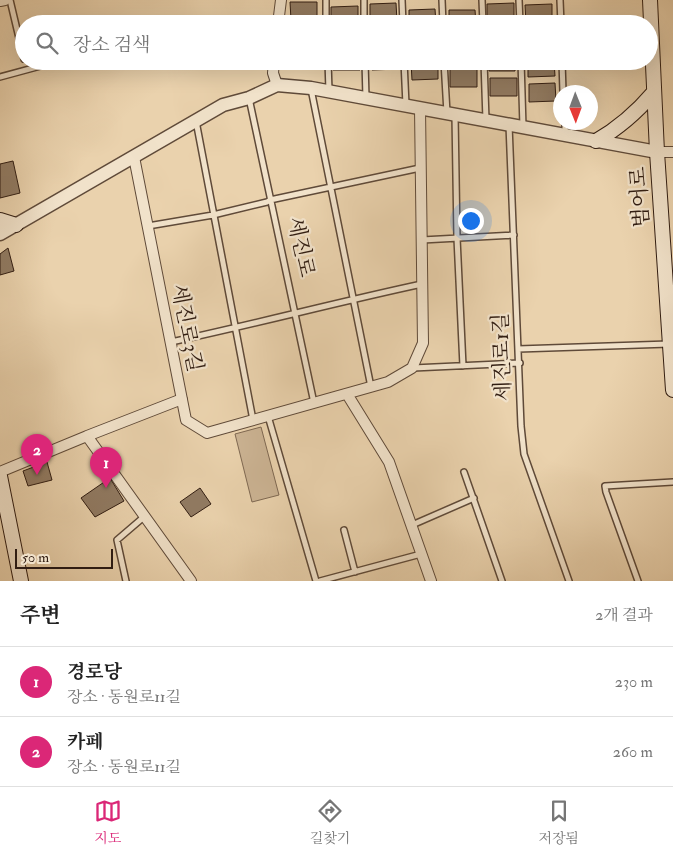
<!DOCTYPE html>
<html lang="ko">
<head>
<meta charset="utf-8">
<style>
	body { margin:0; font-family:"IM FELL Double Pica","Noto Serif KR",serif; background:#f6f6f6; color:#222 }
	.compass { position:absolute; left:553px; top:85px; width:45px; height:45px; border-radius:50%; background:#fff; box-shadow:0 5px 20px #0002; rotate:179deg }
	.scale { position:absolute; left:15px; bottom:12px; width:98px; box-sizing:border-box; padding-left:5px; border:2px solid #311d12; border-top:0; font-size:14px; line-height:18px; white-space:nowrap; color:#311d12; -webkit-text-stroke:4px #f1e2ca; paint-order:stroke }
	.you { position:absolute; left:470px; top:220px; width:18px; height:18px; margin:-12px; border:4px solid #fff; border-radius:50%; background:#1a73e8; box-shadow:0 0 0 8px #1a73e833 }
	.badge { display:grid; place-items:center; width:32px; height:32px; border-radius:50%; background:#db2777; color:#fff; font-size:16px; font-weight:700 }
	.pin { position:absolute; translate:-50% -41px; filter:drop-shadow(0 1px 2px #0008) }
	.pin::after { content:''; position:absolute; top:26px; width:18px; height:15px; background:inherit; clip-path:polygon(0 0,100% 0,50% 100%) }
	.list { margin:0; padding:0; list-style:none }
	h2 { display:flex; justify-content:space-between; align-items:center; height:65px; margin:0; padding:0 20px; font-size:21px }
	h2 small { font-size:16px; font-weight:400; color:#767676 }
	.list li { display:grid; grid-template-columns:32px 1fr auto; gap:15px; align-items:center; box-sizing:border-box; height:70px; padding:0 20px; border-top:1px solid #e0e0e0 }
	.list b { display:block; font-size:19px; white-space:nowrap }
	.list p { margin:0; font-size:16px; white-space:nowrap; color:#767676 }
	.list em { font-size:16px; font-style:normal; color:#767676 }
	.icon { flex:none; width:28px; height:28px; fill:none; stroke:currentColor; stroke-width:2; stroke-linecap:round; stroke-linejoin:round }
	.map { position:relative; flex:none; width:673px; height:581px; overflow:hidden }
	.search { position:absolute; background:#fff; box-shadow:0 5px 20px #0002; left:15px; right:15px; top:15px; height:55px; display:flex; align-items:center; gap:12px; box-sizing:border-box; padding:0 18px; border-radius:28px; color:#767676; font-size:19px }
	.sheet { height:205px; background:#fff }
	nav { display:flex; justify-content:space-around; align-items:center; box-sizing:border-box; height:70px; border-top:1px solid #e0e0e0; background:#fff; font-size:14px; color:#767676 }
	nav a { display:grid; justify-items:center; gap:2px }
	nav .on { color:#db2777 }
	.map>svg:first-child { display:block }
</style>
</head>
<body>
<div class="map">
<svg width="673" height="581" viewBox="0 0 673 581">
	<rect width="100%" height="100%" fill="#ead2ad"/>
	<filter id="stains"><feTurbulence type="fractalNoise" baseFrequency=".004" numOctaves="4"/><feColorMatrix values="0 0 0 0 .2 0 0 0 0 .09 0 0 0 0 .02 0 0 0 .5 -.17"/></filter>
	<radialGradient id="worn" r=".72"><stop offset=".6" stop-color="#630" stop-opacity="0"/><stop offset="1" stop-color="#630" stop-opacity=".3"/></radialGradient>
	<path fill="#cbb393" stroke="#7e6852" d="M261 427 279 495 252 502 235 434Z"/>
	<path fill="#917b63" stroke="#311d12" d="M290 2H317V20H291Z
		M396 3 397 21 370 22V4Z
		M514 3V21L487 22V4Z
		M552 4V22L526 23 525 5Z
		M358 6V24H331V7Z
		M435 9 436 24H409V10Z
		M449 10H475L476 24H449Z
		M282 61H318L319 67 290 68 281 63Z
		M333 61H360V70H333Z
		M372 61H399V69L372 70Z
		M438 61V79L412 80 411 62Z
		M488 61H515V71H489Z
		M528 61H554L555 76 528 77Z
		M450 69H477V87H450Z
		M490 78H517V96H490Z
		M555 83 556 101 529 102V84Z
		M13 161 20 193 0 198V164Z
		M8 248 14 271 0 275V254Z
		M47 462 52 480 28 486 23 471Z
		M110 478 124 501 95 517 81 498Z
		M200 488 211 504 191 517 180 502Z"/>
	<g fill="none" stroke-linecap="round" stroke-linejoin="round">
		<defs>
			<path id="service" d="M10 0 24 59
				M326 0V24
				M364 0V24
				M402 0 403 24
				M442 0 443 24
				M482 0 483 24
				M519 0 520 24
				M560 0 561 24
				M328 61 329 91
				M365 61 366 98
				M404 61 406 105
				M444 61 447 113
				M484 61 486 120
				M521 61 523 127
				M562 61 563 92
				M0 77 59 61
				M311 89 371 387
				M249 98 314 403
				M455 115 457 238 463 366
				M196 121 253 420
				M565 122V134
				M509 125 521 426 524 454 569 581
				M148 226 213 215 267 202 270 200 420 168
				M422 240 514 235
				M171 342C255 324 338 302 422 284
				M518 349 669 344
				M413 368 520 363
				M268 416 316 581
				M464 472 502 581
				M412 525 474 498
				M344 530 355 572
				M126 581 117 540 145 516
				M320 581 421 554
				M638 581 606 492 605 486 673 482"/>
			<path id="minor" d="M0 1 5 0
				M278 24 281 0
				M274 61 273 73 277 85
				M657 152H673
				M134 157 186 420 207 433 388 382 412 368 423 343 420 108
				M347 394 389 462 431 581
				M87 436 182 399
				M0 472 87 436 191 581"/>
			<path id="tertiary" d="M0 234 223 105 249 98 277 85 311 88 657 152"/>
			<path id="secondary" d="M650 0 657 152 673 390
				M596 141C619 128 637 112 654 92
				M0 220 16 225
				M0 476 21 581"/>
		</defs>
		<use href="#service" stroke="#5f4a39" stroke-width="8"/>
		<use href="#minor" stroke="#5f4a39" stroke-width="12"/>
		<use href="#tertiary" stroke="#5f4a39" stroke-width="15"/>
		<use href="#secondary" stroke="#311d12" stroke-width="16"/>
		<use href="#service" stroke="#f1e2ca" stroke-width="5"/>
		<use href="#minor" stroke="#f1e2ca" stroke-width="10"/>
		<use href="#tertiary" stroke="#f1e2ca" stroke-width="12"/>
		<use href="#secondary" stroke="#f1e2ca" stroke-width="14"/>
	</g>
	<g text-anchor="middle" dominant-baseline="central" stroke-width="4.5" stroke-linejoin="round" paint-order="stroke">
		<g font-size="21" fill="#311d12" stroke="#f1e2ca">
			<text transform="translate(640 197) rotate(-94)">범어로</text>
			<text transform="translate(301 247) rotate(78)">세진로</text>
			<text transform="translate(187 328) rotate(79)">세진로3길</text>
			<text transform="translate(502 357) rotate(-92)">세진로1길</text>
		</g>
	</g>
	<rect width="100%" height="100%" filter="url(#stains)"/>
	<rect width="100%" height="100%" fill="url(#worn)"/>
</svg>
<svg class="compass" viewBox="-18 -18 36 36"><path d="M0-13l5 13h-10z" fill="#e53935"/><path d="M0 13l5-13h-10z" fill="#767676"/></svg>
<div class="scale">50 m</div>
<div class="you"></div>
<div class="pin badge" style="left:106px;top:488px">1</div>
<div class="pin badge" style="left:37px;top:475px">2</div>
<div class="search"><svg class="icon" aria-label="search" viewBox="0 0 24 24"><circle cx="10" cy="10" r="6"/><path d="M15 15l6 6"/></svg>장소 검색</div>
</div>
<section class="sheet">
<h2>주변<small>2개 결과</small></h2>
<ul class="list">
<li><span class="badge">1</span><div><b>경로당</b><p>장소 · 동원로11길</p></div><em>230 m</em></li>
<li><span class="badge">2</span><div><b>카페</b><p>장소 · 동원로11길</p></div><em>260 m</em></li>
</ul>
</section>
<nav>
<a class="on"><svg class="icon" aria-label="map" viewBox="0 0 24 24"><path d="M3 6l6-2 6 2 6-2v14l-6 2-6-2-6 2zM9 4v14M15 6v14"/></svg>지도</a>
<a><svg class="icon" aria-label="directions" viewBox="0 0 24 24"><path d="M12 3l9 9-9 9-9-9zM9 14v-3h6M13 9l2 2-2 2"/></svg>길찾기</a>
<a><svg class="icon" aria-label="saved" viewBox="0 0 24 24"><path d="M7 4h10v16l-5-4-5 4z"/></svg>저장됨</a>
</nav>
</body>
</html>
